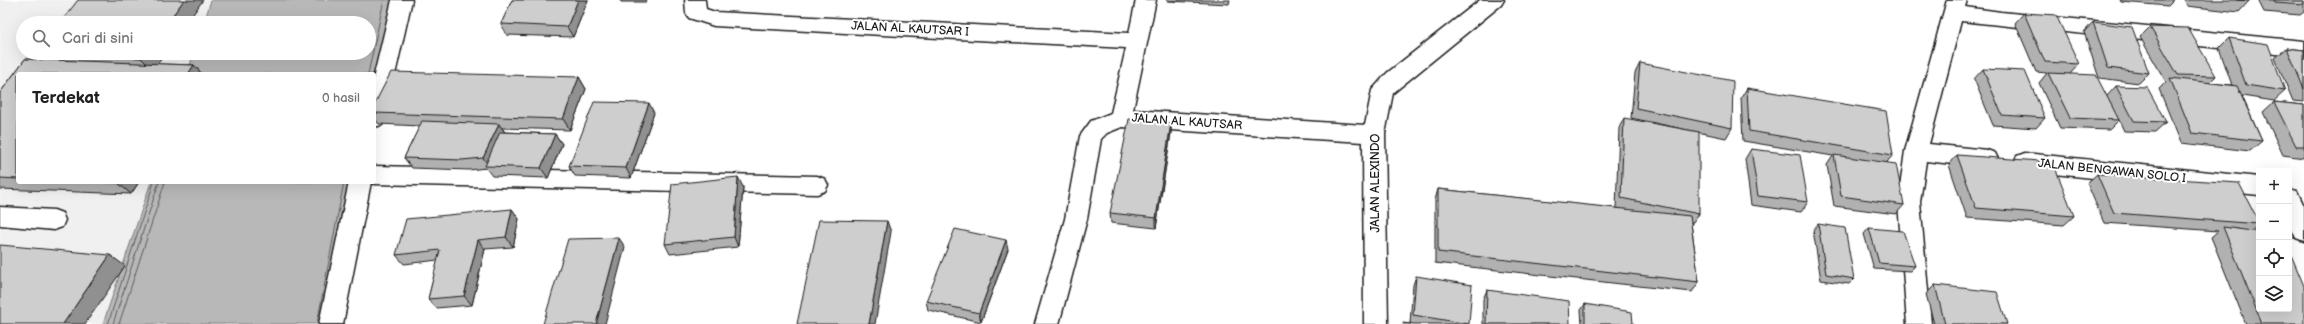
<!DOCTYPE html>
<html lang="id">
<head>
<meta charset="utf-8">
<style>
	body { margin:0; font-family:"Balsamiq Sans",sans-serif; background:#f6f6f6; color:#202124 }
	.controls { position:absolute; right:12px; bottom:12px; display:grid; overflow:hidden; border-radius:4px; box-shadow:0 4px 16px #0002 }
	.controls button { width:36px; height:36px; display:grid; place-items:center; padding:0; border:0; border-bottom:1px solid #e0e0e0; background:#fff; color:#202124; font:20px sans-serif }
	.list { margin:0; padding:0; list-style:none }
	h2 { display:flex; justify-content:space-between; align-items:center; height:52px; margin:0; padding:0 16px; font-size:17px }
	h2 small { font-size:13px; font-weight:400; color:#757577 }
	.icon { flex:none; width:22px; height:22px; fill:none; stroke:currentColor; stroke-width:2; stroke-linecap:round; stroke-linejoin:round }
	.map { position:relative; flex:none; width:2304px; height:324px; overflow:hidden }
	.search { position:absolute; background:#fff; box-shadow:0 4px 16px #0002; left:16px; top:16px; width:360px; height:44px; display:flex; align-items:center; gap:10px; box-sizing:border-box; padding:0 14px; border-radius:22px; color:#757577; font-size:15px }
	.panel { position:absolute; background:#fff; box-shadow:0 4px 16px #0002; left:16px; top:72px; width:360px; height:112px; border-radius:4px }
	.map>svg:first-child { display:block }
</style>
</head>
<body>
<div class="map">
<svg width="2304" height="324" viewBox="0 0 2304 324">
	<rect width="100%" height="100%" fill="#fff"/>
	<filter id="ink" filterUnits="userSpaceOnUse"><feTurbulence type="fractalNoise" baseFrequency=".025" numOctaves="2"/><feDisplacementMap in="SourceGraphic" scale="8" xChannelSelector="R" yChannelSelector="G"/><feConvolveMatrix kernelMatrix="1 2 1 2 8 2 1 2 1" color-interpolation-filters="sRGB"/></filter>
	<g filter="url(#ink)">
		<path fill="#f0f0f0" d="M0 0H211L204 23H23V53H194L187 74H18V182H151L103 324H0Z"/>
		<path fill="#b8b8b8" stroke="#7a7a7a" d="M211 0H400L374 116V74H187L194 53H369V23H204Z
			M151 182H360L331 324H103Z"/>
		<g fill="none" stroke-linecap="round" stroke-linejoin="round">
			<path stroke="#5a5a5a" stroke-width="1" d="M368 74 384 0
				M108 324 154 182
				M113 324 159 182
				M119 324 165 182
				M317 324 344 182"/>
			<defs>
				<path id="lane" d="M0 207 54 210 62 213 65 220 62 227 54 230 0 225Z"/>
				<path id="street" d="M685 0H705L706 9 715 12 1129 33 1136 0H1156L1133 110 1365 125 1372 90 1387 73 1480 0H1504L1501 5 1393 93 1385 134 1388 324H1364L1363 142 1122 127 1107 133 1101 139 1087 219 1059 324H1035L1065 219 1080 136 1091 121 1111 113 1126 48 714 26 689 18 686 13Z
					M1947 0H1967L1965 7 2001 12 2304 41V57L1961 21 1929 144 1987 150 1995 153 1998 159 1995 165 1987 168 1926 161 1920 202 1931 324H1907L1898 202 1905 151Z
					M2025 153 2259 177V195L2025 171 2017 168 2014 162 2017 156Z
					M374 166 817 176 825 179 828 185 825 191 817 194 374 184 368 182H374Z
					M2289 189 2297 191 2304 206V241L2296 238 2289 223Z"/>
				<path id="secondary" d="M392 0H412L385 119 382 125 374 127V75Z
					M349 182H371L343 324H319Z"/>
			</defs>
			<use href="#lane" stroke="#1c1c1c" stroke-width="3"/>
			<use href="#street" stroke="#1c1c1c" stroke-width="3"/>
			<use href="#secondary" stroke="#1c1c1c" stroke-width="3"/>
			<use href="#lane" fill="#fff" fill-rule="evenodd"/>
			<use href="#street" fill="#fff" fill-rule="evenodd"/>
			<use href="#secondary" fill="#fff" fill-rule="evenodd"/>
		</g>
		<path fill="#b1b1b1" stroke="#1c1c1c" d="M512 0H588L573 37 507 35 501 24Z
			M620 0H647L646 2H621Z
			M1167 0H1230L1229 4 1167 1Z
			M2120 0H2174L2168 6 2121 2Z
			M2184 0H2249V1L2239 12 2187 6Z
			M2258 0H2304V12L2300 15 2264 12Z
			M2024 13 2079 64 2070 74 2107 96 2116 86 2166 122 2155 132 2124 131 2119 120 2109 130 2060 128 2039 83 2047 73 2036 72 2015 23Z
			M2093 22 2149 73 2139 83 2099 78 2084 32Z
			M2150 27 2216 76 2209 83 2232 85 2219 48 2229 38 2285 91 2274 101 2242 96 2262 141 2250 151 2181 143 2159 89 2166 82 2140 37Z
			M2287 48 2304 50V102L2293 101 2275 58Z
			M38 53H165L157 64 194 65 202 74H18V182H139L131 194 0 189V93L25 59 46 60Z
			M1640 63 1732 128 1726 138 1631 118 1635 73Z
			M1983 69 2045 118 2036 128 1993 125 1974 79Z
			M579 77 586 89 570 130 502 128 505 132 555 134 562 144 548 178 492 176 486 168 469 170 412 168 404 158 420 126 379 124 374 118V105Z
			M1747 88 1893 155 1887 162 1904 205 1896 214 1834 206 1827 165 1833 156 1743 141 1741 98Z
			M2274 102 2304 105V158L2283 155 2263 112Z
			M654 113 631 178 575 176 569 166Z
			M1624 118 1699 214 1693 223H1691L1699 282 1692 292 1435 263V200L1438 189 1620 209 1616 208 1619 128Z
			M1171 123V133L1156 228 1111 223 1110 213Z
			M1751 149 1808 202 1801 212 1751 205 1745 159Z
			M1957 155 2074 216 2064 225 1967 218 1949 165Z
			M2097 174 2259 222V225L2251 231 2304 324H2246L2211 237 2218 231 2104 223 2087 183Z
			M743 187 738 247 670 254 665 244Z
			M512 209 519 219 513 247 485 249 472 305 436 308 428 299 438 260 404 264 396 255Z
			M1818 224 1854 279 1849 284 1821 280 1813 230Z
			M1869 228 1915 266 1910 271 1874 269 1864 234Z
			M1008 249 981 322 928 310 926 301Z
			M1416 276 1469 324H1413L1410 323 1413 285Z
			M1935 285 2007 324H1934L1926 294Z
			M1487 290 1570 324H1483V299Z
			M1585 304 1633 324H1582L1581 310Z"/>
		<path fill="#909090" stroke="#1c1c1c" d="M184 0H203L187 23H167Z
			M578 0H588L573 37 567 27Z
			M145 53H165L153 70 141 58Z
			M194 65 202 74H188Z
			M579 77 586 89 570 130 563 119Z
			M649 103 654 113 631 178 626 168Z
			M1171 123V133L1156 228V218Z
			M499 124 506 134 489 166 483 158Z
			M555 134 562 144 548 178 541 168Z
			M738 177 743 187 738 247 734 237Z
			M118 182H139L131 194 118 183Z
			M512 209 519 219 513 247 506 237Z
			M887 221 891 232 875 324H869Z
			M619 238 625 247 605 324H596Z
			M478 240 485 249 472 305 464 296Z
			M1006 240 1008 249 981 322 979 313Z
			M110 255 125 266 85 324H63Z"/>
		<path fill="#cecece" stroke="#1c1c1c" d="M78 0H184L167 23H60Z
			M512 0H578L567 27 501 24Z
			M2237 0H2249V1Z
			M2274 0H2304V4L2275 2Z
			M2024 13 2056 15 2079 64 2045 62Z
			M2093 22 2132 27 2149 73 2108 68Z
			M2150 27 2188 28 2216 76 2178 75Z
			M2229 38 2268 44 2285 91 2246 85Z
			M2287 48 2304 50V89Z
			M57 53H145L141 58Z
			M25 59 194 65 188 74H18V179L0 178V93Z
			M1640 63 1733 81 1732 128 1636 108Z
			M1983 69 2025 71 2045 118 2002 115Z
			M391 72 579 77 563 119 374 113V105Z
			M2048 73 2096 75 2119 120 2070 118Z
			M2170 78 2237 86 2262 141 2192 133Z
			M2116 86 2147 87 2166 122 2134 121Z
			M1747 88 1886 111 1893 155 1749 131Z
			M594 102 649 103 626 168 569 166Z
			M2274 102 2304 105V146H2296Z
			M1624 118 1699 132V214L1621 198Z
			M1129 119 1171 123 1156 218 1110 213Z
			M422 121 499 124 483 158 462 160 404 158Z
			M500 132 555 134 541 168 485 166Z
			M1751 149 1800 155 1808 202 1758 196Z
			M1834 155 1896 164 1904 205 1841 196Z
			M1957 155 2053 162 2074 216 1976 208Z
			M2097 174 2239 183 2259 222V224L2114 213Z
			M738 177 734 237 665 244 672 184Z
			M94 182H118V183Z
			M1438 189 1690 216 1699 282 1438 252Z
			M512 209 506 237 478 240 464 296 428 299 440 250 396 255 406 219Z
			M819 220 887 221 869 324H797Z
			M1818 224 1845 228 1854 279 1826 274Z
			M2223 227 2259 232V309H2289V250L2304 286V324H2262Z
			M1869 228 1903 231 1915 266 1879 263Z
			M955 229 1006 240 979 313 926 301Z
			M619 238 596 324H543L568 239Z
			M0 245 110 255 63 324H0Z
			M1416 276 1472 285 1469 324 1413 315Z
			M1935 285 1997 292 2007 324H1945Z
			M1487 290 1569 301 1570 324H1486Z
			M1585 304 1632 312 1633 324H1585Z
			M1403 323 1411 324H1403Z"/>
	</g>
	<g text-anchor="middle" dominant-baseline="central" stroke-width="4" stroke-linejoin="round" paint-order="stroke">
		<g font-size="12" fill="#1c1c1c" stroke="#fff">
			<text transform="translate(910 29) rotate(3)">JALAN AL KAUTSAR I</text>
			<text transform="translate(1187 122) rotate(4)">JALAN AL KAUTSAR</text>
			<text transform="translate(2112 171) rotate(6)">JALAN BENGAWAN SOLO I</text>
			<text transform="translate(1375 183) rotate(-90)">JALAN ALEXINDO</text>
		</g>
	</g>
</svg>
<div class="controls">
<button>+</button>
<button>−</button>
<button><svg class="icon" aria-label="locate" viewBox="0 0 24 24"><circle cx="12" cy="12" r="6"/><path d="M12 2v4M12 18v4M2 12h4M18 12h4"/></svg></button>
<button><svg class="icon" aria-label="layers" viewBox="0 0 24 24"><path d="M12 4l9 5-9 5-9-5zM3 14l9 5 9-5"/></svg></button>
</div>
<div class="search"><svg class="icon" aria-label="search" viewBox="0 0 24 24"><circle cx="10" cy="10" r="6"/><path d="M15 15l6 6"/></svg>Cari di sini</div>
<section class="panel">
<h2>Terdekat<small>0 hasil</small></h2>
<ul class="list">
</ul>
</section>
</div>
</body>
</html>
